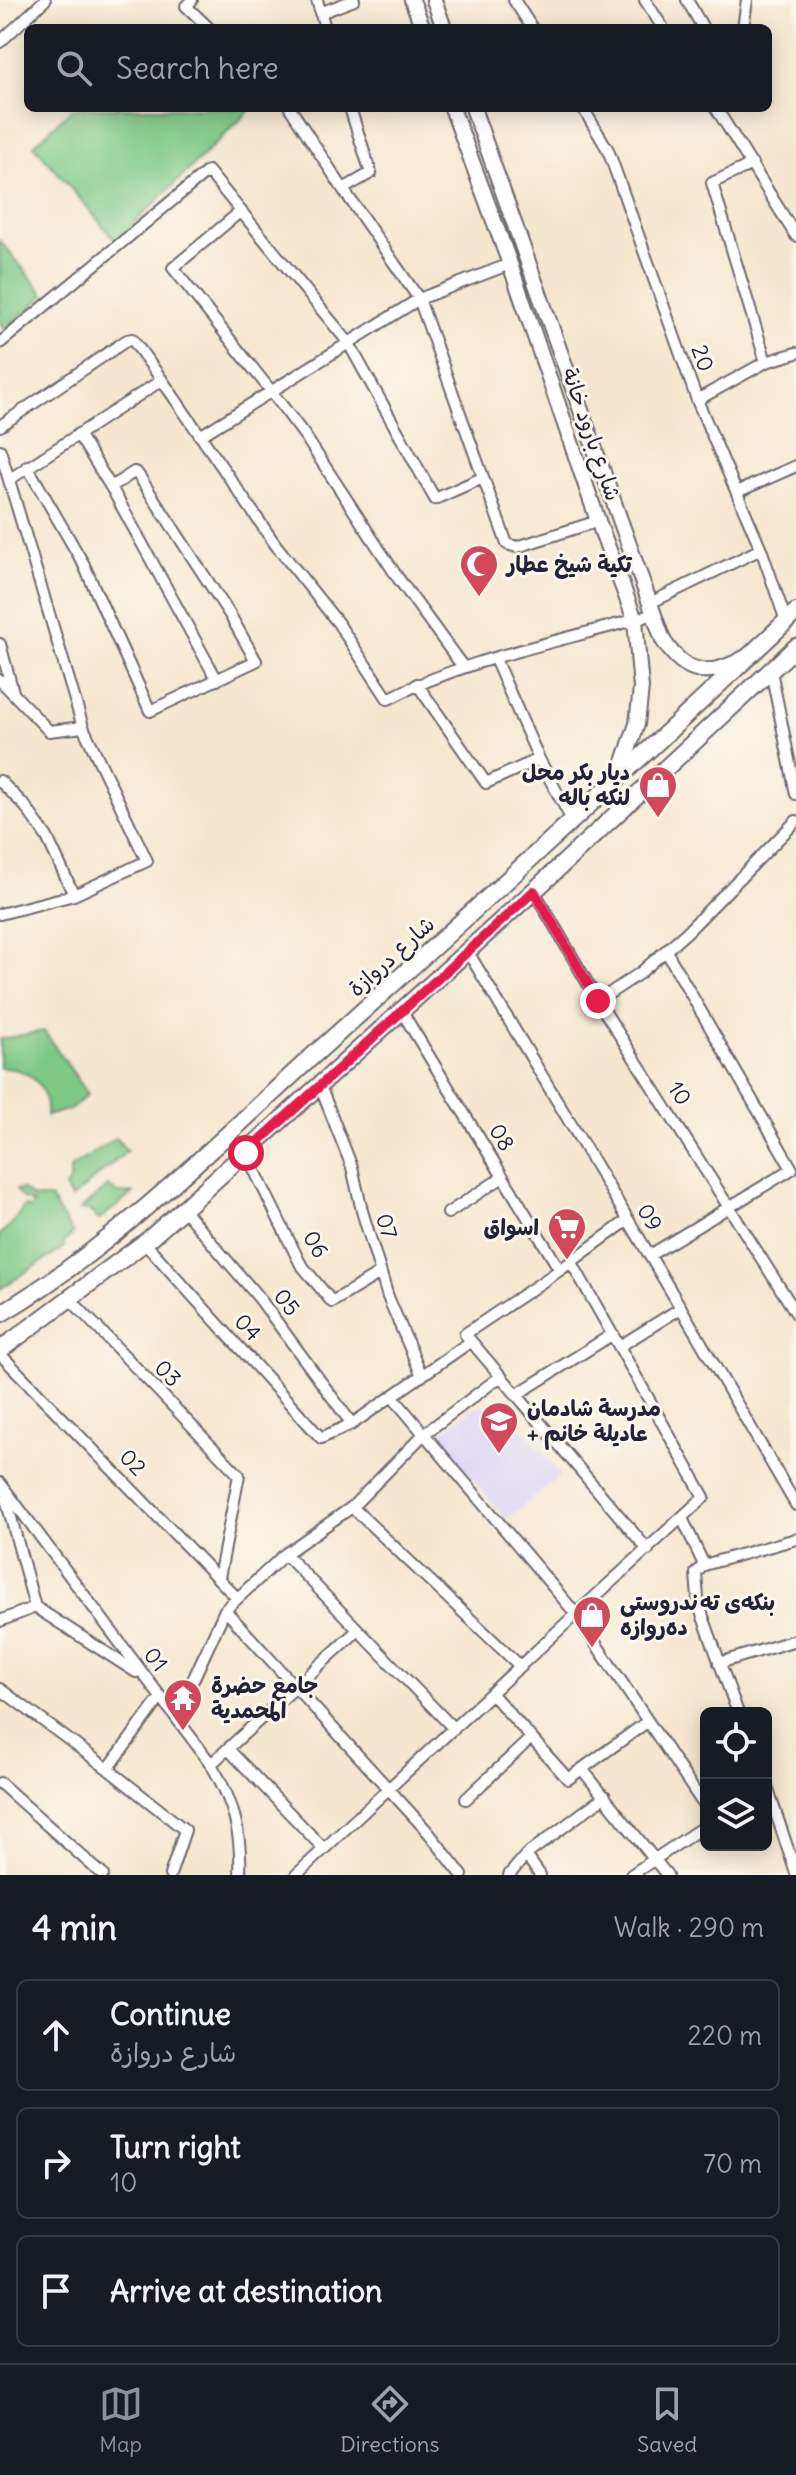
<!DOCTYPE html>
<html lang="en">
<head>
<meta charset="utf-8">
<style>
	body { margin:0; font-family:Delius,"Playpen Sans Arabic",sans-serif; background:#20242c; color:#f1f3f6 }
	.controls { position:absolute; right:24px; bottom:24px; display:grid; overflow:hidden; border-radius:12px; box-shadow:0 4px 20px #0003 }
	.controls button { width:72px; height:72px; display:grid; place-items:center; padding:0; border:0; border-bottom:2px solid #363941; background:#171b24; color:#f1f3f6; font:40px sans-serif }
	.stop { position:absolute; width:24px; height:24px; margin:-18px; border:6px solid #e11d48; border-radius:50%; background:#fff }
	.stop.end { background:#e11d48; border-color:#fff; box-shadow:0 2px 8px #0008 }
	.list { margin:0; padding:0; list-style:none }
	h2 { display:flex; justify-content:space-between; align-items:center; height:104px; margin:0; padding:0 32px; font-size:34px }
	h2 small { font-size:26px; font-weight:400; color:#9ea1a6 }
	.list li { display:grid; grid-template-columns:52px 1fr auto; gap:24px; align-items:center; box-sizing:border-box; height:112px; margin:0 16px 16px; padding:0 16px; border:2px solid #363941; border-radius:12px }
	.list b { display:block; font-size:30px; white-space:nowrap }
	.list p { margin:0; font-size:26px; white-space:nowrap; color:#9ea1a6 }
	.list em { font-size:26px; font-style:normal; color:#9ea1a6 }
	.icon { flex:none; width:44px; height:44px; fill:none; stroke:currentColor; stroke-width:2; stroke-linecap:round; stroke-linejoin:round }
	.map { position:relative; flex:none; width:796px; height:1875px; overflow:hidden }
	.search { position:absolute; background:#171b24; box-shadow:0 4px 20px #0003; left:24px; right:24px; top:24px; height:88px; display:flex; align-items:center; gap:20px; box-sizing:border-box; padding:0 28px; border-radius:12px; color:#9ea1a6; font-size:30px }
	.sheet { height:488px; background:#171b24 }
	nav { display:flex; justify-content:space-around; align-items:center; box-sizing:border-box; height:112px; border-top:2px solid #363941; background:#171b24; font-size:22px; color:#9ea1a6 }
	nav a { display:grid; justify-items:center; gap:4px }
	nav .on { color:#8c9099 }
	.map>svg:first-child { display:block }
</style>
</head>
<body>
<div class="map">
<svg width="796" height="1875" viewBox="0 0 796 1875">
	<rect width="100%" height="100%" fill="#fbf7ec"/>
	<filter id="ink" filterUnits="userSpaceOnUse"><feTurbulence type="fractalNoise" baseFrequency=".0125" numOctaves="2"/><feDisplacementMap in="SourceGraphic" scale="16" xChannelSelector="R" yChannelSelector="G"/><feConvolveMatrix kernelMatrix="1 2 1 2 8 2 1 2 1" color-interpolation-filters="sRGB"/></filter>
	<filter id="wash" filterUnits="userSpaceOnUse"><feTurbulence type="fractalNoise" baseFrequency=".006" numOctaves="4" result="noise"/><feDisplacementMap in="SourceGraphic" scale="32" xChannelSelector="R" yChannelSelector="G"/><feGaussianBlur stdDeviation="1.8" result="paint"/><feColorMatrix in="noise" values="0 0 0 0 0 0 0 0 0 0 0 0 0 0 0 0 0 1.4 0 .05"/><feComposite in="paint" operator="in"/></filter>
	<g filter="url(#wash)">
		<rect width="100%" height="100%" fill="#f5e7cf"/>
		<path fill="#ddd5f6" d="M502 1402 561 1475 506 1520 437 1436 477 1406Z"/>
		<path fill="#7fc987" stroke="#507661" stroke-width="2" d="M73 108H252L116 241 34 145Z
			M0 241 45 295 5 329 0 323Z
			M44 1031 88 1094 71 1109 46 1116C49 1086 29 1067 0 1068V1039Z
			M116 1138 127 1151 71 1199 65 1188 70 1181V1168Z
			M108 1186 118 1193H133L99 1220 90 1211 80 1210Z
			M22 1189 33 1198H50L73 1234 64 1242V1248L0 1289V1234L11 1225 24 1206 30 1209 33 1203 23 1199 16 1190Z"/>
	</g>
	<g filter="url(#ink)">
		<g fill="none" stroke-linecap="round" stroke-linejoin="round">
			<defs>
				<path id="minor" d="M192 0 186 6 209 28
					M317 0 325 28
					M514 0 532 28
					M645 0 663 28
					M687 0 703 28
					M320 13 354 0
					M743 28 747 0
					M0 42 45 0
					M290 108 343 189 419 299 507 544 517 547 598 521
					M583 108 608 150 697 400 761 549 786 621
					M716 108 796 236
					M752 164 712 183 766 362
					M343 189 371 173 350 108
					M241 211 173 268 271 391 305 436 398 578 463 667
					M0 343 208 171 348 342 435 499 482 478
					M697 400 766 362 796 353
					M0 426 127 340 132 339 162 380 275 544 338 623 388 699C470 657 565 641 654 614
					M78 434 111 487 217 680
					M200 436 419 299 510 264
					M0 450 83 727 147 861 74 895 0 914
					M27 466 83 563 150 711 256 661 230 615 137 473 134 472 111 487
					M10 479 162 380
					M737 492 796 466
					M650 603 761 549
					M0 644 13 692
					M771 671 796 794
					M0 680 49 731 83 727
					M417 684 486 783 539 759 495 659
					M539 759 572 820
					M0 781 25 806 47 837 74 895
					M534 891 598 1001 796 1313
					M468 952 681 1308 796 1505
					M598 1001 640 973 687 932 796 821
					M402 1012 560 1270 628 1220
					M320 1086 352 1167 362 1211 388 1297 422 1376
					M246 1153 300 1263 332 1302 380 1273
					M183 1209 259 1298 352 1424
					M448 1213 503 1177
					M145 1243 321 1438 352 1424 470 1342
					M650 1255 792 1169 666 951
					M560 1270 465 1334 648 1550
					M70 1299 239 1475 219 1578
					M620 1346 681 1308
					M0 1354 237 1598
					M516 1395 613 1334
					M392 1396 576 1614 706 1808
					M0 1483 211 1764C233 1801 242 1832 240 1875
					M6 1499 35 1607 136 1672
					M352 1507 521 1667
					M682 1518 704 1565
					M285 1554 454 1729
					M225 1610 428 1832 462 1875
					M0 1621 35 1607
					M719 1663 796 1640
					M0 1689 108 1769 185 1830 170 1875
					M492 1694 568 1779 647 1722
					M738 1713 702 1614 698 1599 696 1573 704 1565 796 1539
					M176 1717 225 1610 285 1554 352 1507 424 1434 501 1376
					M228 1749 324 1849
					M211 1764 358 1630
					M108 1769 161 1697
					M582 1769 667 1875
					M0 1783 103 1875
					M766 1784 796 1873
					M466 1799 531 1738
					M526 1855 540 1875
					M296 1875 576 1614 704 1497 572 1263
					M509 1875 526 1855 605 1796
					M631 1875 706 1825"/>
				<path id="secondary" d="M412 0 423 28
					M434 0 444 28
					M452 108 510 264 598 521 635 620 641 688 637 724 618 779
					M473 108 663 640C685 675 709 678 744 658"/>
				<path id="primary" d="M0 1314C114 1247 218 1142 316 1053 478 908 638 761 796 612
					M0 1350 148 1240 183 1209 537 888 796 647"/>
			</defs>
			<use href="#minor" stroke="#6c676f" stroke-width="14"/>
			<use href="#secondary" stroke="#6c676f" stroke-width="18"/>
			<use href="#primary" stroke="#6c676f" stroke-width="20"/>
			<use href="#minor" stroke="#fff" stroke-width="10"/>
			<use href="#secondary" stroke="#fff" stroke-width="14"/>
			<use href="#primary" stroke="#fff" stroke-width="16"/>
		</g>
	</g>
	<g fill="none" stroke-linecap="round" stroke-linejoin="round" filter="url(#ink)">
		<path stroke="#e11d48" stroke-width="10" d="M246 1153 534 891 598 1001"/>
	</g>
	<defs>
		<symbol id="mosque-pin" viewBox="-11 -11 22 30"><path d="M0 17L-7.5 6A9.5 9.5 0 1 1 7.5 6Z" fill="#d1495b" stroke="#fbf7ec"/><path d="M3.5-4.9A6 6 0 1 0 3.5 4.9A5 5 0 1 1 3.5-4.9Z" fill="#fff"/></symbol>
		<symbol id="shop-pin" viewBox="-11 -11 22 30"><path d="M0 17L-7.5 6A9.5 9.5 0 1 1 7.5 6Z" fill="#d1495b" stroke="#fbf7ec"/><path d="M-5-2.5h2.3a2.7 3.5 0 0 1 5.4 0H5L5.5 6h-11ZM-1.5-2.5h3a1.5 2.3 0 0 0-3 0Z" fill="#fff"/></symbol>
		<symbol id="supermarket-pin" viewBox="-11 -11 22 30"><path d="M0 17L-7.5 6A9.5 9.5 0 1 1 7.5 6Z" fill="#d1495b" stroke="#fbf7ec"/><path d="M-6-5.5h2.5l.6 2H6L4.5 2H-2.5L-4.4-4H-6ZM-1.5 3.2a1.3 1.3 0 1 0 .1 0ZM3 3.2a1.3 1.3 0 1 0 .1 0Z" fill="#fff"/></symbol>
		<symbol id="school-pin" viewBox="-11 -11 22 30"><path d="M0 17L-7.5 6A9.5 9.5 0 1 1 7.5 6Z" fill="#d1495b" stroke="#fbf7ec"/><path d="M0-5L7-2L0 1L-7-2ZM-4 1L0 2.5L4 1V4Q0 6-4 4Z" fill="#fff"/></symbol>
		<symbol id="temple-pin" viewBox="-11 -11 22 30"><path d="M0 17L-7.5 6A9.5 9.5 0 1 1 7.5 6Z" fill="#d1495b" stroke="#fbf7ec"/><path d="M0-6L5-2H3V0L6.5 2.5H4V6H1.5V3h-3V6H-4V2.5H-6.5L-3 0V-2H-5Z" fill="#fff"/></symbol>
	</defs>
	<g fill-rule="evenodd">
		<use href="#mosque-pin" x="457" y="542" width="44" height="60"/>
		<use href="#shop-pin" x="636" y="763" width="44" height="60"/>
		<use href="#supermarket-pin" x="545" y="1205" width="44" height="60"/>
		<use href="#school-pin" x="477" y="1399" width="44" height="60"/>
		<use href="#shop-pin" x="570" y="1593" width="44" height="60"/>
		<use href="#temple-pin" x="161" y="1676" width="44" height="60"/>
	</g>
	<g text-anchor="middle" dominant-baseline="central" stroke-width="6" stroke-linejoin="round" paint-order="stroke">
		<g font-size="22" fill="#22223b" stroke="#fbf7ec">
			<text transform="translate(703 358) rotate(70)">20</text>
			<text transform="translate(592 434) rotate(71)">شارع بارود خانة</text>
			<text transform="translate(391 956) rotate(-42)">شارع دروازة</text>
			<text transform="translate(680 1093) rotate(58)">10</text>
			<text transform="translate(502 1137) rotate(59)">08</text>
			<text transform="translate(650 1217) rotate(59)">09</text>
			<text transform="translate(387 1226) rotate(74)">07</text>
			<text transform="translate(316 1244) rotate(60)">06</text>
			<text transform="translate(287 1302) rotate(53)">05</text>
			<text transform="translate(248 1327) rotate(48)">04</text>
			<text transform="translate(168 1373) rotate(46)">03</text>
			<text transform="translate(133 1462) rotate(46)">02</text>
			<text transform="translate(156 1659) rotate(52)">01</text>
		</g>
		<g font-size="22" font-weight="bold" fill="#22223b" stroke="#fbf7ec" text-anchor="start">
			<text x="507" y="564">تكية شيخ عطار</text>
			<text x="630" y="772" text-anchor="end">ديار بكر محل<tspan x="630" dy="25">لنكه باله</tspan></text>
			<text x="539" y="1227" text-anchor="end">اسواق</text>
			<text x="527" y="1408">مدرسة شادمان<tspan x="527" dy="25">+ عاديلة خانم</tspan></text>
			<text x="620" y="1602">بنکەی تەندروستی<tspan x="620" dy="25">دەروازە</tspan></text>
			<text x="211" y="1685">جامع حضرة<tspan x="211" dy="25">المحمدية</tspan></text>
		</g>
	</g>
</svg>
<div class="controls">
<button><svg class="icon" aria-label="locate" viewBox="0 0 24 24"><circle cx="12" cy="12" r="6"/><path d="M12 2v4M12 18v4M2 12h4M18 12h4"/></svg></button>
<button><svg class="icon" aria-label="layers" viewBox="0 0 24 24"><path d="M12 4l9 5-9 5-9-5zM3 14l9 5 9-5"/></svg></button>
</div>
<div class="stop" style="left:246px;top:1153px"></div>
<div class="stop end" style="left:598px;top:1001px"></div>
<div class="search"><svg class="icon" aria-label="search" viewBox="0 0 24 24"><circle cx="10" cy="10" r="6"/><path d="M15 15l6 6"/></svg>Search here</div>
</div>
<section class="sheet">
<h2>4 min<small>Walk · 290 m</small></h2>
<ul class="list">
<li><svg class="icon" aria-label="ahead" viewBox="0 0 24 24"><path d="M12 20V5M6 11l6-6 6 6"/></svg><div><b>Continue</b><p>شارع دروازة</p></div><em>220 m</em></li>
<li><svg class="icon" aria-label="right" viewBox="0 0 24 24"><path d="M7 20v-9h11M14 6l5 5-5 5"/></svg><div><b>Turn right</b><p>10</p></div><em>70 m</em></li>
<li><svg class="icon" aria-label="arrive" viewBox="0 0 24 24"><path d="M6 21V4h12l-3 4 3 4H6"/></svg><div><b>Arrive at destination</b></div></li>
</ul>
</section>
<nav>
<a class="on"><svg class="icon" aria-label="map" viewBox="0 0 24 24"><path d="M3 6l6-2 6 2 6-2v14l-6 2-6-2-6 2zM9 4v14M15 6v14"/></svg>Map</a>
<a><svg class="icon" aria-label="directions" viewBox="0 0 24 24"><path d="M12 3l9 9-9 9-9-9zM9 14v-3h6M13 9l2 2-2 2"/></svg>Directions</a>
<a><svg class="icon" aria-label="saved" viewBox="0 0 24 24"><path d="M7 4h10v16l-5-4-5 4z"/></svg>Saved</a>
</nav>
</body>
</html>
